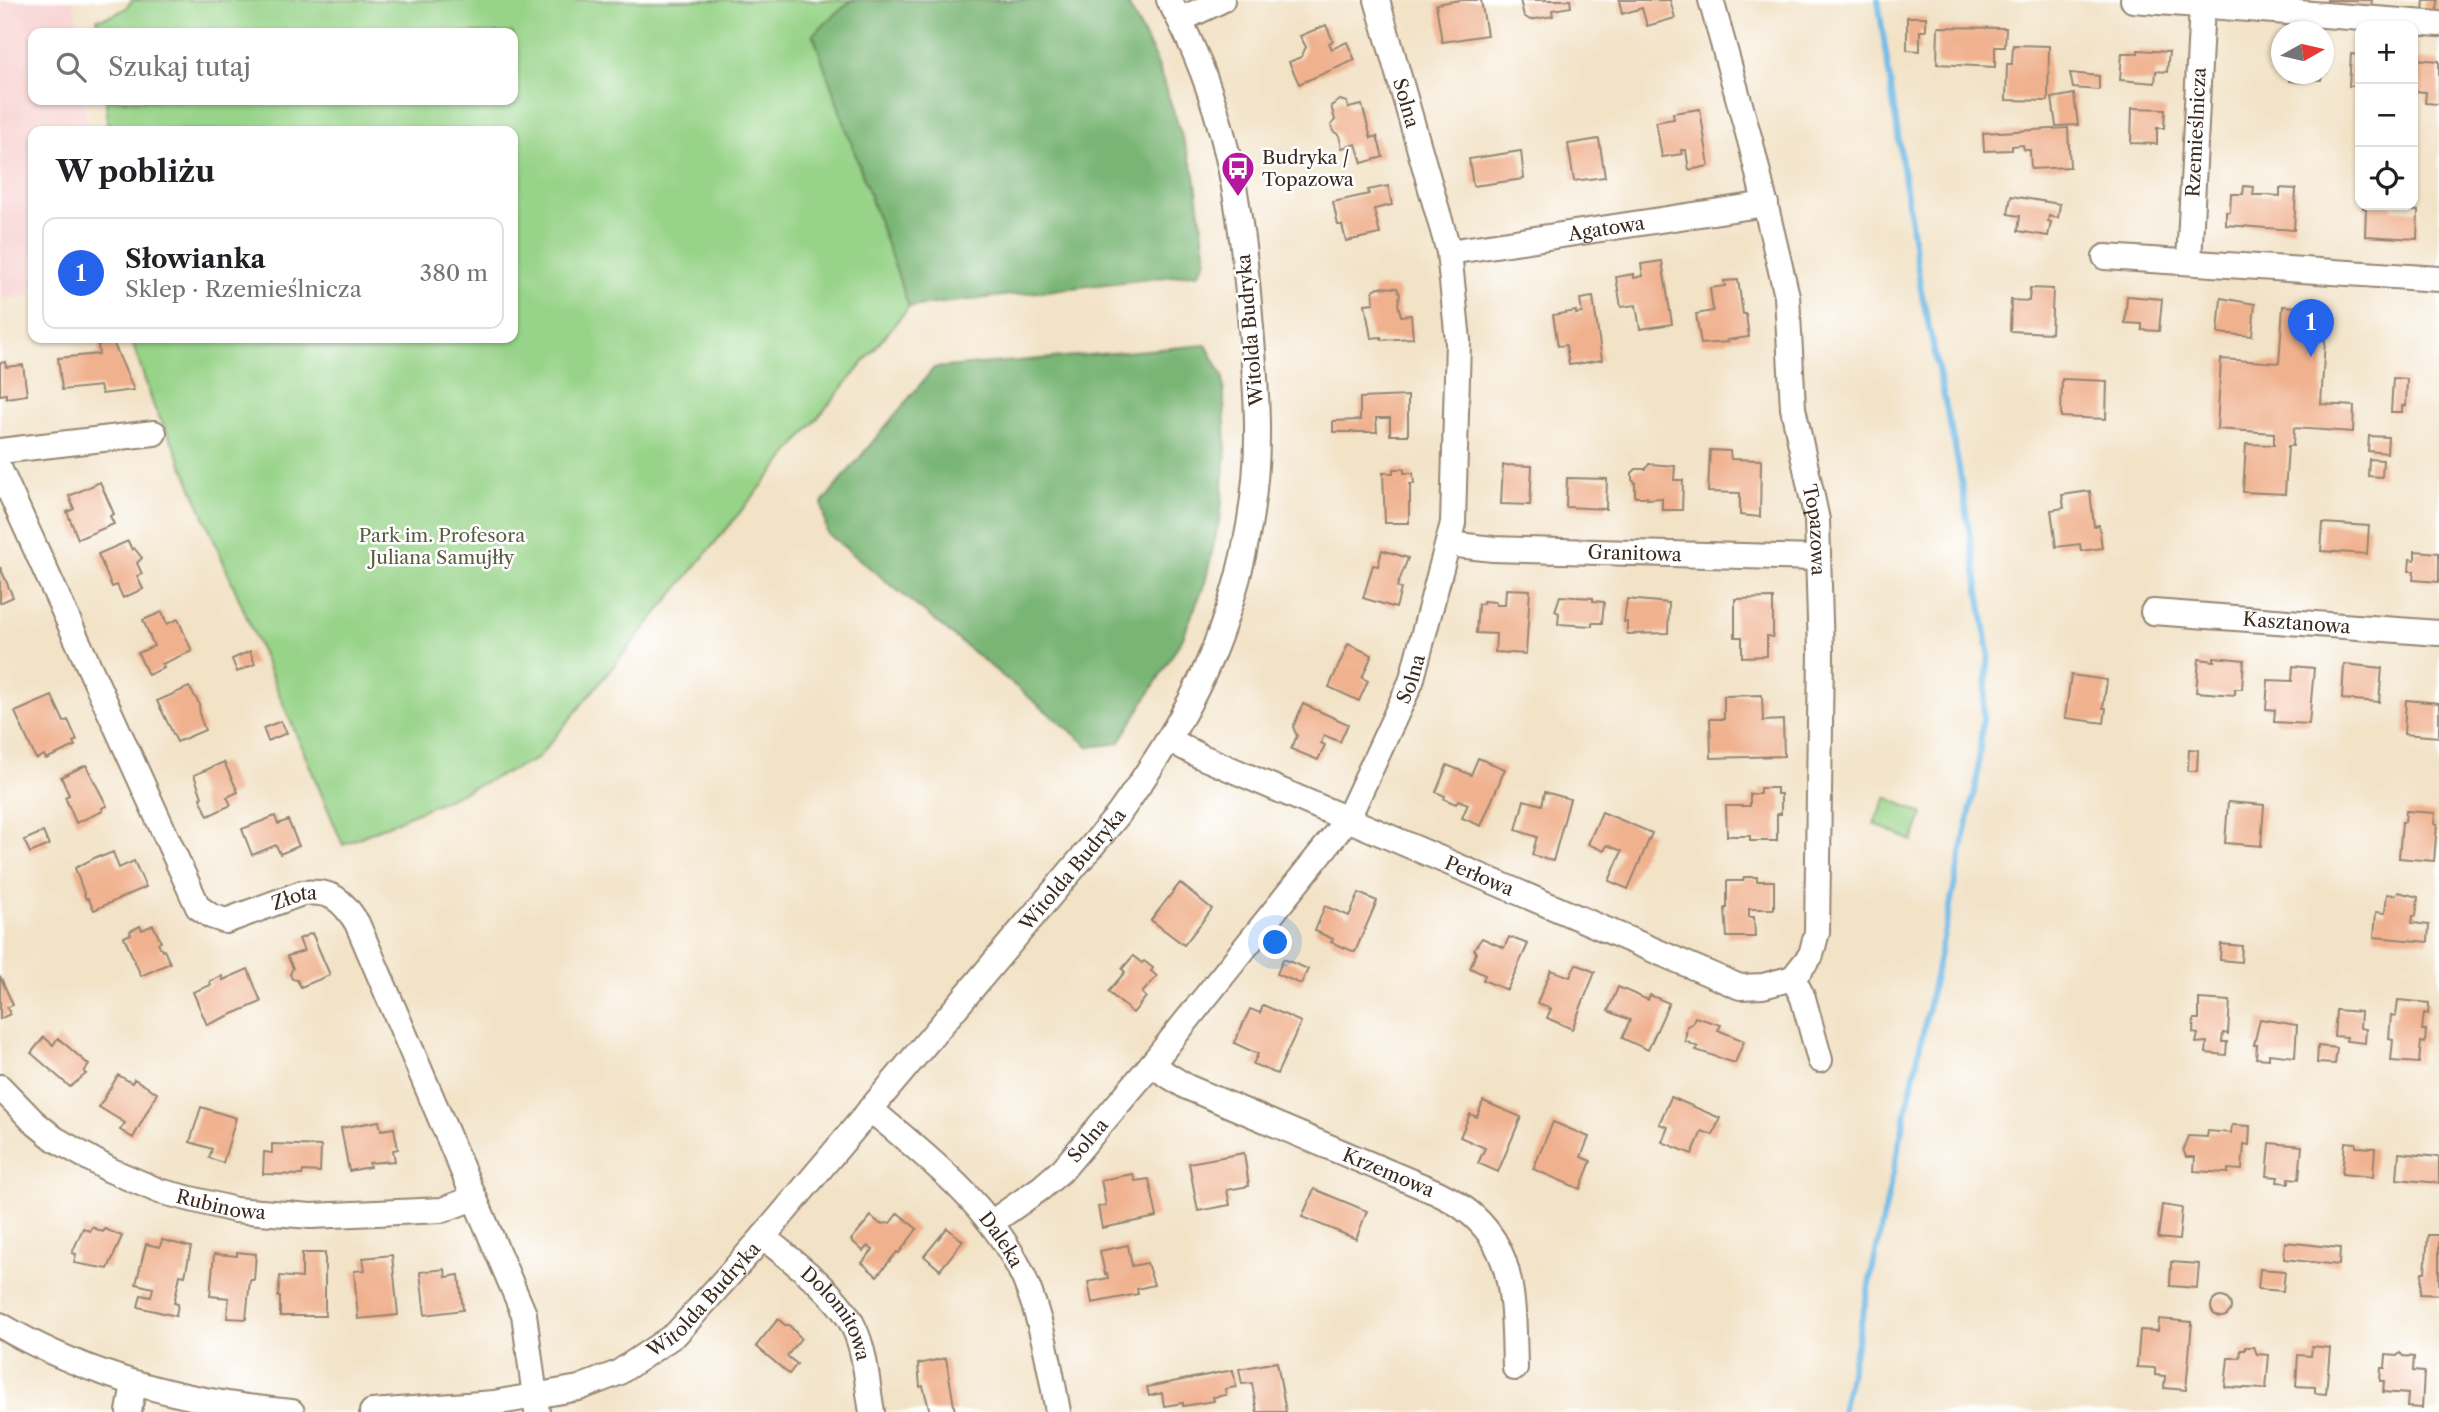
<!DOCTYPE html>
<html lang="pl">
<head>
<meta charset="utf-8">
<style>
	body { margin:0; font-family:"Libre Caslon Text",serif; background:#f2f2f2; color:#202124 }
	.controls { position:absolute; right:21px; top:21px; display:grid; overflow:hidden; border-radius:14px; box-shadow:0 2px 5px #0004 }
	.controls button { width:63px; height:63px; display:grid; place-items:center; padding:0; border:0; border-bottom:2px solid #e0e0e0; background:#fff; color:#202124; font:35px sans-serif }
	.compass { position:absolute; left:2271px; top:21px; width:63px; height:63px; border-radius:50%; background:#fff; box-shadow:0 2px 5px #0004; rotate:82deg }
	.you { position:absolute; left:1276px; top:943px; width:24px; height:24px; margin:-18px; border:5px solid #fff; border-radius:50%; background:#1a73e8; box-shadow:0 0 0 10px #1a73e833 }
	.badge { display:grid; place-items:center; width:46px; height:46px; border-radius:50%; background:#2563eb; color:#fff; font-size:23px; font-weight:700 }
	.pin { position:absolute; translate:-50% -58px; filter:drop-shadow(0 2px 4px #0008) }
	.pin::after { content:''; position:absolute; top:37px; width:24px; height:21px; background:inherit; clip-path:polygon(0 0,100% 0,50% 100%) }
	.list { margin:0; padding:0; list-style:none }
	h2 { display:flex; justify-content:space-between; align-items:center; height:91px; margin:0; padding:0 28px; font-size:30px }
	h2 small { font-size:23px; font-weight:400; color:#757577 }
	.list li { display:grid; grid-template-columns:46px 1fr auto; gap:21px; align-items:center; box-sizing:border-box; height:112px; margin:0 14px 14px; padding:0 14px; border:2px solid #e0e0e0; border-radius:14px }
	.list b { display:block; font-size:26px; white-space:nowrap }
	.list p { margin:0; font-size:23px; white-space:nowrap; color:#757577 }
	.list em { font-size:23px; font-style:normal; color:#757577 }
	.icon { flex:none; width:38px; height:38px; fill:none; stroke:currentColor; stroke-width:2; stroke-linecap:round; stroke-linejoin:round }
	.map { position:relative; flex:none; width:2439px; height:1412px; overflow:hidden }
	.search { position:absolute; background:#fff; box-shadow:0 2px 5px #0004; left:28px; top:28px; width:490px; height:77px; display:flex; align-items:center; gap:18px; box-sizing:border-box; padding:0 24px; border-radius:14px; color:#757577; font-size:26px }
	.panel { position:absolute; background:#fff; box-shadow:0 2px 5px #0004; left:28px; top:126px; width:490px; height:217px; border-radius:14px }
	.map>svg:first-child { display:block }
</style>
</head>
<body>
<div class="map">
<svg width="2439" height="1412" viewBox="0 0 2439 1412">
	<rect width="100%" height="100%" fill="#fff"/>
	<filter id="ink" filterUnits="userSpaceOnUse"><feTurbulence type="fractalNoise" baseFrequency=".0143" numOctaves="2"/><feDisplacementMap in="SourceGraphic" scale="14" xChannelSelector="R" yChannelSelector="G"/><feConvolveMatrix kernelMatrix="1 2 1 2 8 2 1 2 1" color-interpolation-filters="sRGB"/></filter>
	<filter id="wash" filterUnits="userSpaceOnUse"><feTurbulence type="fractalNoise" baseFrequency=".00686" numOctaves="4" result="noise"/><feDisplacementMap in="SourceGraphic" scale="28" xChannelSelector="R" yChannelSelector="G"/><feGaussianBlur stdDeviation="1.57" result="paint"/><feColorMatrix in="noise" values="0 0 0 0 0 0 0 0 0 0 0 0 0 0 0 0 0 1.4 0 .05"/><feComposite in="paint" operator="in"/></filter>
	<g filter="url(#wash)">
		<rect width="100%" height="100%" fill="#f2e2c6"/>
		<path fill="#f7d0cf" d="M0 0H74L78 33H33V100H84L87 131H33V296L0 299Z"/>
		<path fill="#97d388" stroke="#697e53" stroke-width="2" d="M132 0H852L813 34 909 307 537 759 343 845 174 445 154 407 131 338H513V131H108L106 100H513V33H98L97 19C109 17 126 12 132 0Z
			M1886 797 1923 814 1912 841 1874 824Z"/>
		<path fill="#79b574" stroke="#5a7049" stroke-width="2" d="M852 0H1126L1155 57 1195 175 1206 259 1199 273 909 307 813 34Z
			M1206 345 1223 376 1226 449 1221 512 1205 583 1182 639 1119 743 1090 747 827 533 822 503 934 368Z"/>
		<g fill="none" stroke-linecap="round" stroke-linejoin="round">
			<path stroke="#6bb8e4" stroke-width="6" d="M1842 1412 1977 779 1989 653 1958 462 1921 290 1878 0"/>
		</g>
		<g id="blocks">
			<path fill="#f0b18e" d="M1460 0H1481L1487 35 1442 42 1436 4Z
				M1520 0H1570L1571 7 1552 10 1553 16 1530 20 1524 16Z
				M1619 0H1670L1675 18 1647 26 1642 8 1622 14Z
				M2327 0H2372L2371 8 2326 5Z
				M2424 0H2438L2437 13 2423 12Z
				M1907 17H1926V31H1920V51L1907 50Z
				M1326 25 1333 41 1329 43 1332 49 1347 42 1355 60 1299 84 1289 62 1301 57 1306 47 1300 36Z
				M1938 27 2006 28 2005 47H1995V67L1937 64Z
				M2013 45 2049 46 2048 101 2006 100 2007 64H2012Z
				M2138 50 2169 52 2167 72 2156 71 2155 83 2120 80 2122 53H2138Z
				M2351 54 2360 55V86H2349Z
				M2415 59 2439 61V104L2425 103 2426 92 2414 91Z
				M2070 73 2099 76V90L2073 88Z
				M2290 74H2322L2321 80 2301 79V82L2290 81Z
				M2074 94 2078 125 2056 126 2052 98Z
				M1340 100 1347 102 1348 108 1362 105 1371 138 1377 136 1383 157 1362 163 1356 144 1342 148 1339 135 1333 131 1331 125 1335 120 1331 106Z
				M2132 108 2165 109 2164 128H2157V144L2131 143Z
				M1700 109 1709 166 1689 170 1686 150H1681L1682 154 1662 157 1656 122 1674 119 1673 113Z
				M2068 128 2070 167 2031 169 2030 150H2024L2023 145 2012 146V150L1984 151 1983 133Z
				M1599 139 1605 177 1574 181 1568 144Z
				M1521 151 1524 179 1473 186 1469 159Z
				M1388 186 1392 205 1374 209 1380 234 1346 241 1342 225H1338L1333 202 1369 194 1368 190Z
				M2244 186 2254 187 2253 195H2265L2280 196V188L2296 189 2294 230 2226 225V212H2230L2231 194H2243Z
				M2011 196 2060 204 2058 218 2049 216 2048 221 2051 222 2048 236 2018 231 2020 216 2008 214Z
				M2363 205H2392V209L2418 211 2417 239 2365 236 2366 208H2363Z
				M1662 261 1672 324 1640 329 1636 305 1621 307 1616 277 1634 274V278L1643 276 1641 264Z
				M1738 280 1743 314H1746L1749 337 1727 340 1728 342 1701 344 1696 314 1713 311 1710 288 1725 286 1724 281Z
				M1379 287 1397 288 1400 294 1398 304 1401 316 1411 315 1413 338 1382 340 1381 337 1371 338 1365 304 1374 303 1373 290Z
				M2030 288 2053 289 2051 333 2010 331 2011 300 2029 301Z
				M2127 296 2162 299 2159 331 2142 330V324L2125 323Z
				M1593 297 1602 360 1569 365 1566 345 1558 346 1553 315 1576 311V314L1582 313 1580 299Z
				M2221 298 2255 304 2252 336 2218 333Z
				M2283 306 2327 309 2321 404 2354 406 2353 432 2294 428 2293 446H2288L2285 494 2243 492 2246 444 2274 445V433L2217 429 2221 359 2279 363Z
				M113 342 134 390 102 394 100 386 62 390 58 358 99 354 98 344Z
				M5 362 6 367 23 365 27 395 6 398V394L0 395V363Z
				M2393 378 2407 379 2406 406H2402V412H2391Z
				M2062 379 2107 381 2106 419 2061 417Z
				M1408 396V435H1390V418H1376L1377 432H1333V421L1360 420V398Z
				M2369 436 2388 437 2387 453 2368 451Z
				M1710 450 1730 451 1731 459 1761 460 1760 517 1740 515V493L1708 492Z
				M2369 459 2383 460 2382 477 2368 476Z
				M1649 464 1675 466 1674 480H1683L1682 510H1662V498L1647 499V497H1635V482L1632 480V473L1636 469H1646Z
				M1503 465 1532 466 1530 505 1501 504Z
				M1393 469H1404V473H1413L1414 484H1410V503H1409V523H1385L1383 473H1393Z
				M1567 478 1607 479 1606 509 1566 507Z
				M100 482 114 514 110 516 114 524 78 539 67 512 74 509 69 496Z
				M2090 491 2094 526 2099 525 2102 548 2081 551 2080 544 2056 547 2051 510 2064 508 2062 495Z
				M2323 523 2369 526 2367 554 2321 551Z
				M128 541 132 550 134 548 142 558 137 563 142 574 137 576 143 589 123 598 117 585 112 587 98 554Z
				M1382 550 1408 558 1397 587 1401 589 1396 608 1363 598 1373 565 1378 566Z
				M2415 551 2439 553V582L2413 580 2414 571H2409L2410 559 2415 560Z
				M0 567 13 597 0 603Z
				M1506 589 1530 590 1526 654 1495 652 1496 634 1476 633 1478 604H1483V601L1496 602V605H1505Z
				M1560 596 1593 598V601L1604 602 1602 623H1592V626L1558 624 1559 613 1555 611Z
				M1773 598V637L1767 636V656L1742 657V637H1735V599Z
				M1627 599 1669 603 1668 633 1627 634V622H1624Z
				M162 612 167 624 178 619 192 651 162 664 164 668 148 675 138 653 154 646 143 620Z
				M1348 644 1372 655 1362 678 1368 681 1359 701 1329 687Z
				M250 651 255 664 237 672 232 659Z
				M2214 657 2244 660 2242 689H2235V695L2196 692 2199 659 2214 661Z
				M2344 664 2382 668 2379 702 2342 699Z
				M2293 666 2314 668 2309 724 2274 722 2275 710 2266 709 2268 680 2292 681Z
				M2071 675 2107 680 2103 708H2106L2104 723 2065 718Z
				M189 687 199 703 200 717 205 730 177 742 157 701Z
				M1762 695 1763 721 1783 720 1784 756 1711 758 1710 719H1724V696Z
				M52 696 64 722 68 720 77 740 73 742 75 746 46 759 44 755 36 759 15 712Z
				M2406 700 2439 703V737L2404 734Z
				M1303 704 1348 724 1340 742 1324 735 1321 743 1325 745 1318 760 1291 749 1297 736 1293 727Z
				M281 721 287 733 268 741 263 728Z
				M2189 749 2198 750 2197 771H2188Z
				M1478 758 1505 769 1481 826 1462 818 1468 804 1458 800 1456 804 1444 799 1445 796 1436 792 1447 765 1471 775Z
				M224 762 238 792 227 797 231 805 208 816 200 798 202 797 194 775Z
				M86 765 107 806 102 808 103 811 76 823 65 797 69 795 61 777Z
				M1760 788H1777V794H1781V814H1777V841H1750V836H1727L1726 806H1750V794H1760Z
				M1545 792 1570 799 1553 861 1532 855 1537 837 1516 830 1524 800 1542 805Z
				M2228 802 2264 805 2261 846 2225 843Z
				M2406 811 2435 813 2434 824H2437L2434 861 2399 858 2402 822H2405Z
				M1602 812 1652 833 1628 889 1609 881 1622 851 1607 845 1604 851 1588 844Z
				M275 816 278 824 288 820 299 846 280 854 276 845 252 855 242 829Z
				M43 832 49 845 30 853 24 840Z
				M113 852 119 868 134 861 146 887 94 910 88 898 86 899 75 868 100 855 101 857Z
				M1744 877H1757V881H1774V909H1749V917H1754L1755 937H1727L1725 908H1727V881H1743Z
				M1180 883 1212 909 1184 945 1151 920Z
				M2398 892 2418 897 2416 916H2413L2412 923 2429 925 2428 942 2374 937 2376 912 2385 913 2387 894 2395 895Z
				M1359 893 1377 901 1355 952 1331 942 1333 939 1315 931 1325 906 1349 916Z
				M153 925 161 942 158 943 162 951 164 950 170 963 141 976 124 937 131 934 130 931 140 926 142 930Z
				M312 933 330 975 301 987 297 980 292 979 290 974 293 968 287 956 304 951 299 939Z
				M1509 937 1528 944 1507 990 1483 980 1485 975 1470 968 1476 953 1474 949 1482 938 1504 948Z
				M2221 944 2242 946 2241 962 2220 960Z
				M1133 956 1142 963 1144 961 1153 968 1151 971 1157 976 1142 993 1146 997 1133 1013 1108 992 1125 972 1122 969Z
				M1283 959 1308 969 1301 984 1277 974Z
				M1576 964 1595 972 1572 1029 1547 1018 1551 1009 1537 1003 1551 970 1570 977Z
				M248 969 261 1002 207 1025 193 992 211 985 210 981 222 976 223 980Z
				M0 976 13 1005 7 1007 10 1014 0 1019Z
				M1618 987 1648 1000 1650 995 1669 1003 1648 1050 1622 1038 1630 1020 1608 1011Z
				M2199 999 2230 1001 2228 1034 2223 1033 2222 1042H2227L2226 1055 2206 1053 2207 1042 2196 1043 2198 1034 2193 1033 2194 1019H2199Z
				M2398 1000 2429 1003 2428 1014 2424 1013 2422 1030H2426L2425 1043 2421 1042 2419 1063 2391 1061 2393 1040 2389 1039 2391 1015 2396 1016Z
				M1263 1005 1301 1022 1277 1074 1253 1064 1258 1054 1234 1043 1250 1009 1260 1013Z
				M2336 1010 2361 1012 2360 1028 2366 1029 2365 1043 2346 1041 2347 1037 2334 1036Z
				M1695 1017 1721 1025 1718 1030 1744 1041 1735 1063 1696 1050 1698 1047 1685 1041 1687 1026 1692 1024Z
				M2260 1019 2297 1025 2295 1057 2269 1054V1059L2256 1058 2257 1045H2254Z
				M44 1037 53 1045 58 1038 89 1065 84 1072 86 1074 70 1087 31 1053Z
				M2318 1046 2337 1048 2335 1064 2317 1063Z
				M118 1075 132 1083 134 1079 157 1093 133 1138 120 1130 125 1123 99 1107Z
				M1671 1097 1720 1118 1713 1135 1702 1131 1692 1154 1662 1142 1668 1127 1659 1124Z
				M1483 1101 1521 1117 1498 1172 1478 1163 1485 1148 1460 1137 1470 1114 1477 1117Z
				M201 1107 236 1118 223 1163 209 1158 212 1149 190 1142Z
				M379 1121 381 1130 394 1128 398 1149 393 1150 395 1161 369 1163 370 1167 349 1171 341 1128Z
				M1553 1122 1589 1137 1581 1157 1591 1161 1580 1189 1533 1169Z
				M2232 1125 2250 1126 2249 1145 2244 1144 2242 1170 2228 1169V1173L2194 1171 2195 1157H2186L2183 1149 2188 1136 2207 1137 2208 1131 2231 1133Z
				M2345 1142 2356 1143V1147L2375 1148 2373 1177 2342 1174Z
				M2270 1143 2302 1146 2299 1179 2289 1178V1183L2277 1182 2278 1177 2267 1176Z
				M272 1144 321 1146 320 1172 303 1171 302 1175 263 1174 264 1152 272 1153Z
				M1244 1153 1249 1186 1227 1190 1230 1205 1198 1211 1189 1163Z
				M2399 1153 2439 1157V1183L2397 1179Z
				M1133 1174 1135 1181 1149 1179 1157 1217 1102 1228 1098 1207 1106 1205 1101 1180Z
				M1314 1189 1367 1211 1356 1239 1302 1217Z
				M2162 1205 2182 1208 2179 1240 2158 1238Z
				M898 1213 917 1229 899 1253 897 1252 877 1276 862 1263 873 1250 868 1246 863 1251 851 1240 871 1216 880 1224 890 1223Z
				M92 1227 103 1232 105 1229 122 1236 108 1269 74 1263 76 1254 72 1253 83 1228 90 1231Z
				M947 1228 963 1241 940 1270 924 1256Z
				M2428 1235H2439V1295L2420 1294 2422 1272H2425Z
				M162 1240 191 1247 185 1276 180 1275 174 1303 178 1304 176 1316 138 1307 141 1295 151 1297 153 1288 136 1284 146 1244 160 1247Z
				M2285 1242 2340 1248 2339 1265 2284 1259Z
				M1128 1245 1132 1266 1147 1263 1154 1285 1137 1289 1138 1294 1092 1303 1088 1282 1108 1278 1107 1273 1105 1274 1100 1251Z
				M237 1252 256 1254 254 1280H250L246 1319 227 1318 229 1298 210 1296 214 1254 237 1256Z
				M302 1253H325V1316H280V1297H278L280 1276 302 1278Z
				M392 1255 398 1315 358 1319 354 1271 365 1270 363 1258Z
				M2171 1262 2199 1264 2197 1288 2170 1286Z
				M445 1269 446 1277 459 1275 463 1310 425 1315 420 1272Z
				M2260 1269 2285 1271 2283 1291 2258 1289Z
				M2211 1307a10 10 0 1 1 20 0a10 10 0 1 1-20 0Z
				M778 1319 785 1325H789L801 1338 787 1356 797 1364 789 1374 756 1346Z
				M2159 1319 2192 1322 2186 1390 2164 1388 2165 1376 2155 1375V1368L2137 1367 2140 1330 2158 1331Z
				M2312 1346 2330 1348 2326 1394 2315 1393V1387L2296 1386 2298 1355 2311 1356Z
				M2245 1347H2254L2257 1354 2269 1355 2266 1389 2225 1387 2228 1358H2240L2241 1350H2245Z
				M2400 1353 2403 1356 2414 1357 2413 1371 2424 1372 2422 1408 2407 1407 2408 1394 2383 1392 2384 1381H2380L2381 1368H2385L2386 1355 2397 1356Z
				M946 1358 955 1412H930L923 1386 920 1387 918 1364Z
				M1277 1362 1286 1412H1257L1252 1383 1242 1384 1239 1369Z
				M1233 1370 1236 1387 1225 1389 1226 1395 1213 1397 1214 1401 1183 1406V1403L1164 1406 1162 1393 1149 1396 1147 1387Z"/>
		</g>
	</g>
	<g filter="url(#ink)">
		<use href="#blocks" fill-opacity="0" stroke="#968672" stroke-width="2"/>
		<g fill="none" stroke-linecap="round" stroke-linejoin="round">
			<defs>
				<g id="street">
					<path id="s1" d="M1711 0 1751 144 1787 296 1793 408 1817 520 1821 653 1817 932 1811 955 1793 978 1803 998 1820 1060"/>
					<path d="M2133 0 2439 24"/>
					<path d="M1180 20 1222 0"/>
					<path id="s2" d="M1449 252 1766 204"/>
					<path d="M2105 257 2439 279"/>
					<path id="s3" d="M2189 262 2202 5"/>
					<path d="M0 451 154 433"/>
					<path id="s4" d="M0 470 198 907 211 916 226 921 302 893C331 890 342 899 357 923L524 1314 537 1412"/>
					<path id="s5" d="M1449 544 1493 549 1818 558"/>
					<path id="s6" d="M2153 612 2439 633"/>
					<path id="s7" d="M1170 740 1200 756 1740 987 1763 986 1793 978"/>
					<path id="s8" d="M1151 1065 1187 1087 1438 1193C1516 1230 1513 1291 1515 1368"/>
					<path id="s9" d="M0 1087 34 1122 55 1139 110 1170 159 1191 235 1210 311 1216 442 1210 474 1198"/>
					<path id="s10" d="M870 1109C928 1158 992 1206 1024 1278 1042 1320 1050 1367 1058 1412"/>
					<path id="s11" d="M991 1223 1041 1188 1063 1169 1151 1065 1324 849 1348 818 1411 682 1453 523 1458 341 1449 252 1377 0"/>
					<path id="s12" d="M763 1237C791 1260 840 1295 854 1328 866 1353 867 1385 872 1412"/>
					<path d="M0 1325C88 1377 192 1403 292 1412"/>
					<path d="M129 1412 134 1383"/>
					<path id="s13" d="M372 1412 494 1403 579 1388 618 1373 676 1334 763 1237 1118 815C1160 756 1200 694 1223 625 1245 564 1258 493 1257 427 1257 390 1253 353 1250 316 1241 204 1225 100 1169 0"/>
				</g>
			</defs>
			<use href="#street" stroke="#968672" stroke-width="28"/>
			<use href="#street" stroke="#fff" stroke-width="24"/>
		</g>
	</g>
	<defs>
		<symbol id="bus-pin" viewBox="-11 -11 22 30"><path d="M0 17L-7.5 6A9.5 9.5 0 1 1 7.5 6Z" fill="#b5179e" stroke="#fff"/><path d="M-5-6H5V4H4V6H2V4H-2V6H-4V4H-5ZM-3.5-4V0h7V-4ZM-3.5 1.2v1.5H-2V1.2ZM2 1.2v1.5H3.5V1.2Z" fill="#fff"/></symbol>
	</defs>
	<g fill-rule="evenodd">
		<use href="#bus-pin" x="1219" y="149" width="38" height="52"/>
	</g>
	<g text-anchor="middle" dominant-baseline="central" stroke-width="5" stroke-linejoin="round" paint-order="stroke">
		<g font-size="19" fill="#3b2a1e" stroke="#fff">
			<text transform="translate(1406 103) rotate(74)">Solna</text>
			<text stroke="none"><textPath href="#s3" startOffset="130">Rzemieślnicza</textPath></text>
			<text stroke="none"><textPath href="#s2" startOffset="159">Agatowa</textPath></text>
			<text transform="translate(1250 330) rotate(-95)">Witolda Budryka</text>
			<text stroke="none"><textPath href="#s1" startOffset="542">Topazowa</textPath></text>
			<text stroke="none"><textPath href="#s5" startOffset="186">Granitowa</textPath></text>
			<text stroke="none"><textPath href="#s6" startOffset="144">Kasztanowa</textPath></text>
			<text stroke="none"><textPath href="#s11" startOffset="695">Solna</textPath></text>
			<text stroke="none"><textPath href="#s13" startOffset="931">Witolda Budryka</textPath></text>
			<text stroke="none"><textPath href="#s7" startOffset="338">Perłowa</textPath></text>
			<text stroke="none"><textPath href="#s4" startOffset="584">Złota</textPath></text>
			<text stroke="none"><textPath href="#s11" startOffset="128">Solna</textPath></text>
			<text stroke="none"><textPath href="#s8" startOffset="261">Krzemowa</textPath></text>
			<text stroke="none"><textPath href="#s9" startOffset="256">Rubinowa</textPath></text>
			<text stroke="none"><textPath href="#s10" startOffset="186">Daleka</textPath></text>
			<text stroke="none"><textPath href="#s13" startOffset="364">Witolda Budryka</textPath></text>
			<text stroke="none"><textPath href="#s12" startOffset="108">Dolomitowa</textPath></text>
		</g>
		<g font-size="19" fill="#3b2a1e" stroke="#fff" text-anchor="start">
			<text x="1262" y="157">Budryka /<tspan x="1262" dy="22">Topazowa</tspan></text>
		</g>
		<g font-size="19" fill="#575d3e" stroke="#fff">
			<text x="442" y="535">Park im. Profesora<tspan x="442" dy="22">Juliana Samujłły</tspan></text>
		</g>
	</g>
</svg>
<div class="controls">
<button>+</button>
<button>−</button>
<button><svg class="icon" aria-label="locate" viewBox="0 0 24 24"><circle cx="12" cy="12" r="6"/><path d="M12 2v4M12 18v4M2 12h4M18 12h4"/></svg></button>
</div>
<svg class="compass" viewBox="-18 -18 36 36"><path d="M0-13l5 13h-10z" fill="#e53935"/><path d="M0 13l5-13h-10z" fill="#757577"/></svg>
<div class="you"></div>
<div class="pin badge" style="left:2311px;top:357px">1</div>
<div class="search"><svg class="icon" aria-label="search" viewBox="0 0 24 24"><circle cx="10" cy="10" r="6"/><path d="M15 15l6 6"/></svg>Szukaj tutaj</div>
<section class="panel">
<h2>W pobliżu<small></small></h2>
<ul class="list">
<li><span class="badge">1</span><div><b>Słowianka</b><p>Sklep · Rzemieślnicza</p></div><em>380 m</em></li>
</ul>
</section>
</div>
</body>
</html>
